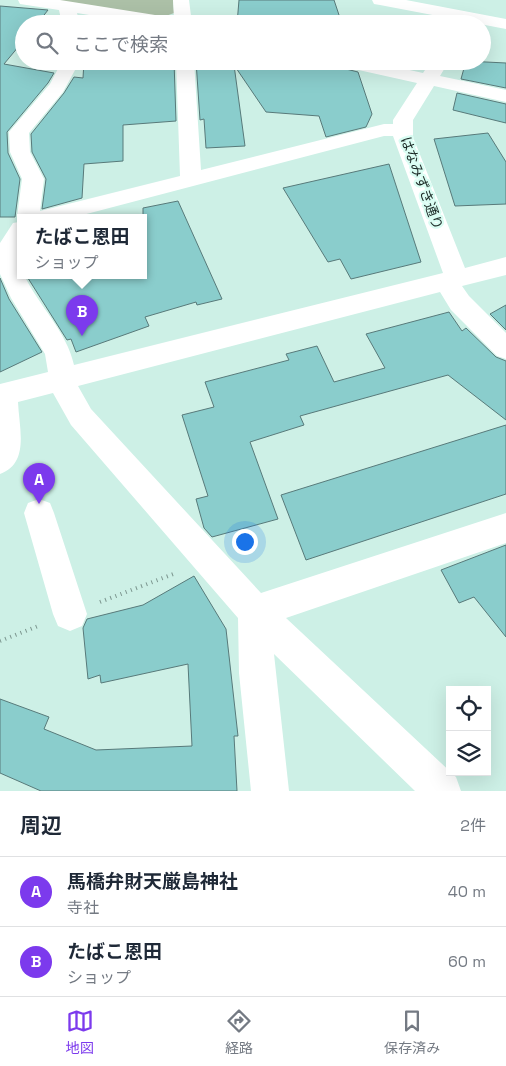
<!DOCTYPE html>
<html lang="ja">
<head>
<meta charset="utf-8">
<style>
	body { margin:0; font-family:"Space Grotesk","Noto Sans JP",sans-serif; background:#f2f2f3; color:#1f2937 }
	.controls { position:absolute; right:15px; bottom:15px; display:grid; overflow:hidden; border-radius:0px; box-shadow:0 5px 20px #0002 }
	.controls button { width:45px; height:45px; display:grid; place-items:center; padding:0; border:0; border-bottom:1px solid #e0e1e3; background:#fff; color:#1f2937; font:25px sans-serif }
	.you { position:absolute; left:244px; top:541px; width:18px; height:18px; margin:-12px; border:4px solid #fff; border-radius:50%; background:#1a73e8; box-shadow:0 0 0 8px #1a73e833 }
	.badge { display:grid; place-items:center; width:32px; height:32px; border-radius:50%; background:#7c3aed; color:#fff; font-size:16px; font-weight:700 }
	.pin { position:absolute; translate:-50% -41px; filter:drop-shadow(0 1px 2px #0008) }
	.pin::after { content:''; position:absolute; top:26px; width:18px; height:15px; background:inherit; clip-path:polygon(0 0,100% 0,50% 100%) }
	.popup { position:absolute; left:17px; top:214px; width:130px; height:65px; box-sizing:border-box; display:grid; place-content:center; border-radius:0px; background:#fff; filter:drop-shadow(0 1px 4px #0005); font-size:16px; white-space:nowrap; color:#747a83 }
	.popup b { font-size:19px; color:#1f2937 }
	.popup::after { content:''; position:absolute; left:50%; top:100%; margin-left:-10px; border:10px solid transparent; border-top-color:#fff }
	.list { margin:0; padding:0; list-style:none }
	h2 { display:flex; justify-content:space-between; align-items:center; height:65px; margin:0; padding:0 20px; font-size:21px }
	h2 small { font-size:16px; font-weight:400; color:#747a83 }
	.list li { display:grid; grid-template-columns:32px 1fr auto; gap:15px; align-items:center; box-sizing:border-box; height:70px; padding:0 20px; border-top:1px solid #e0e1e3 }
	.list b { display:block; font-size:19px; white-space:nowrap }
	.list p { margin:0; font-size:16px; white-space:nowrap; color:#747a83 }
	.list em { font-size:16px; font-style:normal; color:#747a83 }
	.icon { flex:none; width:28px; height:28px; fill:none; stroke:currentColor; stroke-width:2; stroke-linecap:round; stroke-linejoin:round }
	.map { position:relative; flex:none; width:506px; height:791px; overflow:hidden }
	.search { position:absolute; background:#fff; box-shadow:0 5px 20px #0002; left:15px; right:15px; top:15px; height:55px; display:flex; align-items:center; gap:12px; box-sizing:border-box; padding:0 18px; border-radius:28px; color:#747a83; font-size:19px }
	.sheet { height:205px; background:#fff }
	nav { display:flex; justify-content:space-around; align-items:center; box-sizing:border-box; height:70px; border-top:1px solid #e0e1e3; background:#fff; font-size:14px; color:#747a83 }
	nav a { display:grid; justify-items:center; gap:2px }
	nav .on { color:#7c3aed }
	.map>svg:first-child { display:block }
</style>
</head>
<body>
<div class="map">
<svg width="506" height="791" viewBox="0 0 506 791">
	<rect width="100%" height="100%" fill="#cdf0e6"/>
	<path fill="#acc0a7" d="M50 0H173L174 13 163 17Z"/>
	<path fill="#8acdcc" stroke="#587a7a" d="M239 0H334L342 24H237Z
		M0 6 48 10 37 24H24V40L4 64 54 73 48 83 7 132 8 153 20 179 15 217H0Z
		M106 20 122 24H87V21Z
		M84 61H174L176 121 123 125V161L84 164 82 198 42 209 46 179 32 152 31 134 64 93 74 77 83 78Z
		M196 61H314L358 72 372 114 366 127 326 137 319 116 266 112 234 65 245 146 206 148 204 119 200 120Z
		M466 61 506 63V88L461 79Z
		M457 93 506 104V123L453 110Z
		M488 133 506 162V204L455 206 434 139Z
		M389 164 421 262 351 279 340 259 328 262 283 188Z
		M178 201 222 299 197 305 196 302 145 317 149 326 76 352 71 339 67 340 26 275H143V208Z
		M0 278 9 299 42 352 0 372Z
		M506 305V330L490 314Z
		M449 312 462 331 466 328 496 357 506 361V420L448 375 300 416 304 425 250 442 278 519 212 537 204 528 196 499 208 496 182 415 214 407 205 382 289 360 286 354 317 346 334 382 385 368 366 334Z
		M506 425V494L306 560 281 495Z
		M506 545V637L474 597 459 603 441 570Z
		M194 576 226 629 238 736H234L237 791H41L0 773V699L49 717 44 729 96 750 192 746 188 664 101 683 100 675 88 679 83 628 87 619 143 605Z"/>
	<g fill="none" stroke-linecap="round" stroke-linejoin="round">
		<path stroke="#7c968f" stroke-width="4" stroke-dasharray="1 4.5" stroke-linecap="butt" d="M100 602 176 573
			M0 641 41 625"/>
		<path fill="#fff" fill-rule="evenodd" d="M18 0H60L174 18 173 0H189L192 24H144L77 13 80 24H62L59 10 20 4Z
			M372 0H406L506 19V29L380 5 374 4Z
			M62 61H80L63 92 29 133 30 152 44 179 40 211 180 176 176 61H194L201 170 384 124H393V120L417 83 336 65 333 61H369L423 73 431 61H449L440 76 506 90V102L434 86 413 120V137L465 268 506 257V275L462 286 469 296 506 333V359L497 356 451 310 440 292 78 386 91 409 261 593 506 513V543L286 618 456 777 461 791H415L274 654 289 791H251L239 673 238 618 71 425 53 393 18 402C19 428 30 463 0 474V384L48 372 45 354 11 298 0 274V243L13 223 19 222 17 217 22 179 10 152 9 132 50 84ZM384 136H393L443 273 74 365C67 332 39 306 24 275H21L18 253 21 248V217H75Z
			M39 499 50 503 54 513 87 614 82 626 70 631 58 626 53 614 24 513 28 503Z"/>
	</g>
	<g text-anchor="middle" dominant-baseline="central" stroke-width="4.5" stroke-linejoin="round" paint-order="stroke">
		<g font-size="14" fill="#1b2925" stroke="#dafdf3">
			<text transform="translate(422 183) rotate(70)">はなみずき通り</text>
		</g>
	</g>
</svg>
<div class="controls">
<button><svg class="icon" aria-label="locate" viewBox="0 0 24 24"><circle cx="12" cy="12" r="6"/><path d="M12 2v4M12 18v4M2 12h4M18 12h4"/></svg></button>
<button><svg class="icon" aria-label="layers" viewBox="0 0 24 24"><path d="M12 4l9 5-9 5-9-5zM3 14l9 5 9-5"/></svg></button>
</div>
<div class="you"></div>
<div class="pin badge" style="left:39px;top:504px">A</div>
<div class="pin badge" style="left:82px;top:336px">B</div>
<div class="popup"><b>たばこ恩田</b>ショップ</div>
<div class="search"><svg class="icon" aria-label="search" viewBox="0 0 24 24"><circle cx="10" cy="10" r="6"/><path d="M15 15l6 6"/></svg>ここで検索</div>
</div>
<section class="sheet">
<h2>周辺<small>2件</small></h2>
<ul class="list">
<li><span class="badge">A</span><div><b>馬橋弁財天厳島神社</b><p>寺社</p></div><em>40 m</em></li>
<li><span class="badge">B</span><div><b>たばこ恩田</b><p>ショップ</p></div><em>60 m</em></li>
</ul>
</section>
<nav>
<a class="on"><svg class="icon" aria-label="map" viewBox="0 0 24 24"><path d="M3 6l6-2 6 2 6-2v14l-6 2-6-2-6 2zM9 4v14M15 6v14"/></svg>地図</a>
<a><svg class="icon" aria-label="directions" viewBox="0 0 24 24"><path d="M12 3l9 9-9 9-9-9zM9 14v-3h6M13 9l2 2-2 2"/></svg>経路</a>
<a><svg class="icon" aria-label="saved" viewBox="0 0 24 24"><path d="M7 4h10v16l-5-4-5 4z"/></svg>保存済み</a>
</nav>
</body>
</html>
